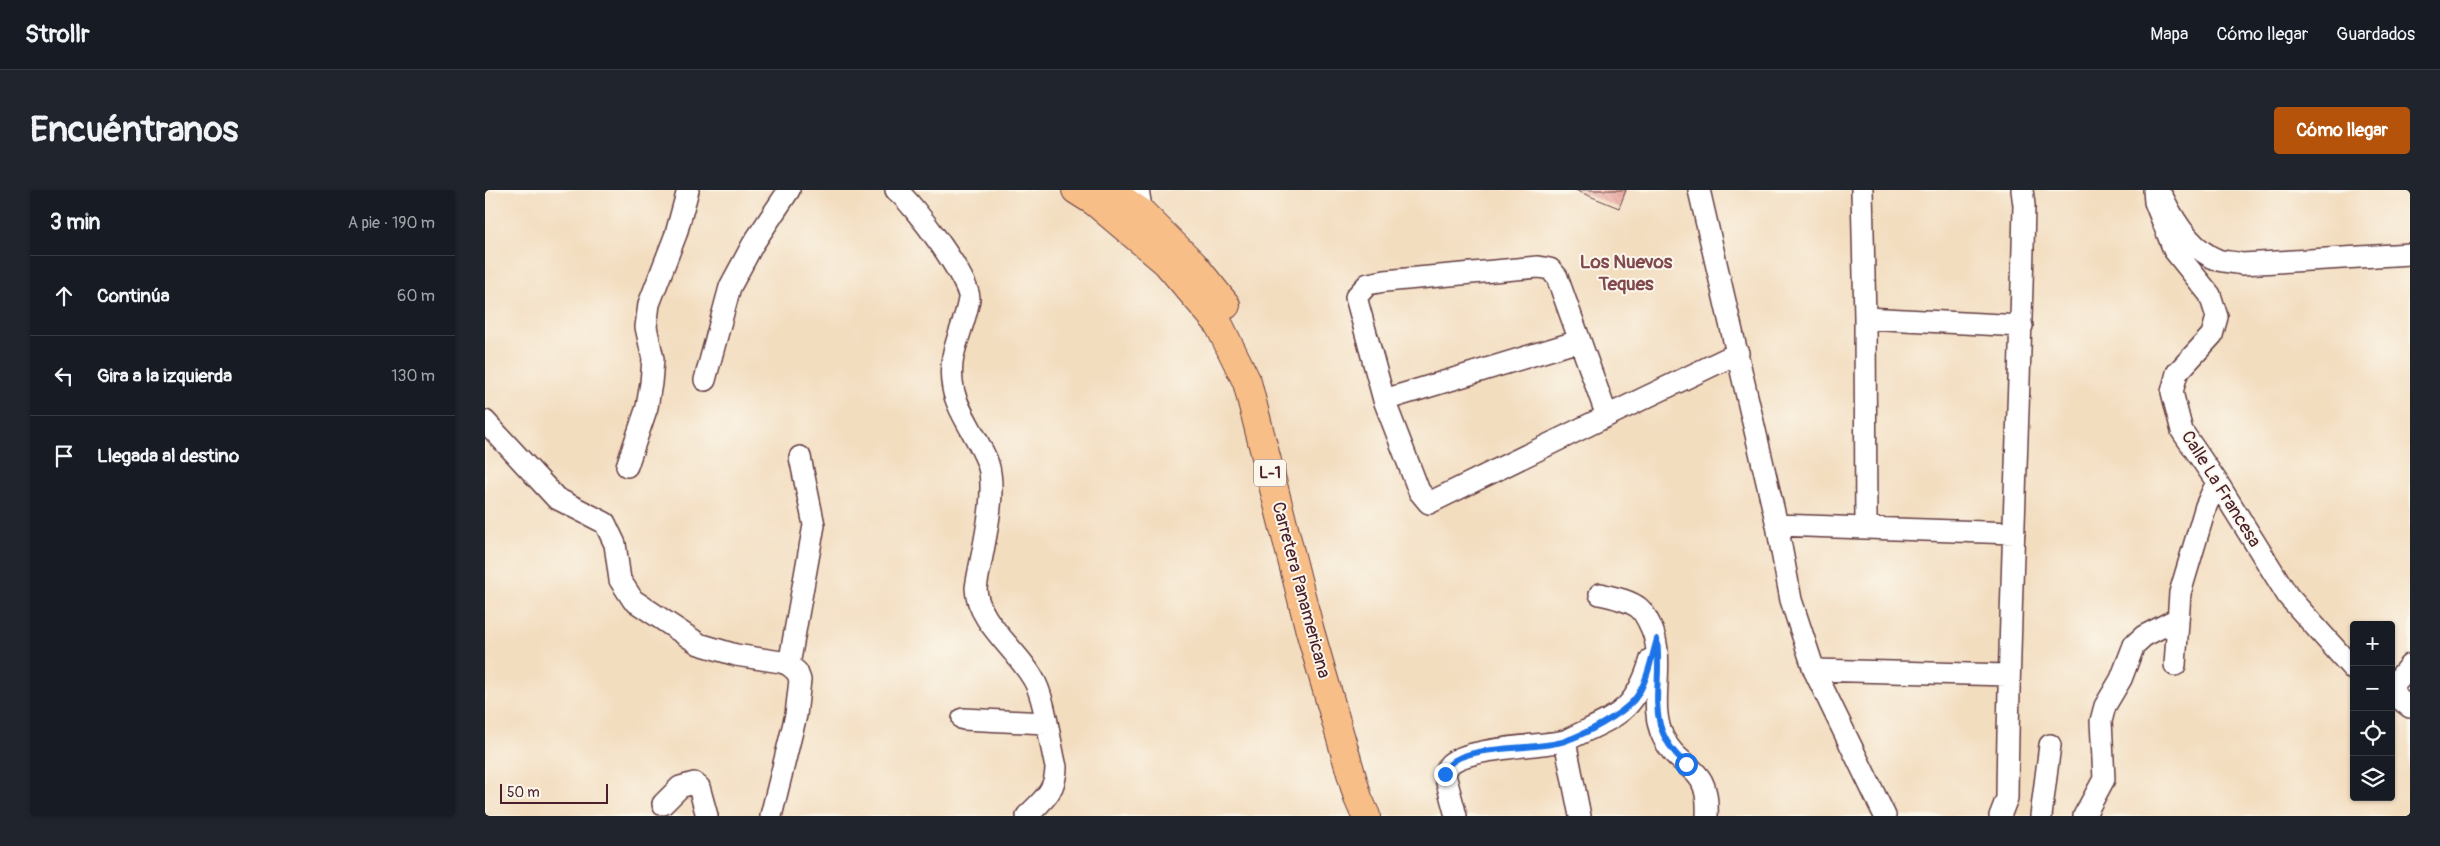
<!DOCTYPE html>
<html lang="es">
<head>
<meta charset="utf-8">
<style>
	body { margin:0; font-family:Pangolin,sans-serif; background:#20242c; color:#f1f3f6 }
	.controls { position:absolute; right:15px; bottom:15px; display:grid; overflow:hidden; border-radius:5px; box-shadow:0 1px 4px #0004 }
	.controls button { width:45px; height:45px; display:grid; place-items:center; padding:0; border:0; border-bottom:1px solid #363941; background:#171b24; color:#f1f3f6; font:25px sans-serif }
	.scale { position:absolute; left:15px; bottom:12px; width:108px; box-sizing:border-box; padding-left:5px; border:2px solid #4a1f2b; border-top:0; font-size:14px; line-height:18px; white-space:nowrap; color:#4a1f2b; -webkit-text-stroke:4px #fbf7ec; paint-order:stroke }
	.stop { position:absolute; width:15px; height:15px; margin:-11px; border:4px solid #1a73e8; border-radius:50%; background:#fff }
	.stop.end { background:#1a73e8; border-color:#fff; box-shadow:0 1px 5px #0008 }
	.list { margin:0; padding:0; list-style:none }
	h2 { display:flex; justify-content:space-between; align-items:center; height:65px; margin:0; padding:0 20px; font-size:21px }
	h2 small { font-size:16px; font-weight:400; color:#9ea1a6 }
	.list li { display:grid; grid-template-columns:32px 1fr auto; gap:15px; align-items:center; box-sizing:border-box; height:80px; padding:0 20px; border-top:1px solid #363941 }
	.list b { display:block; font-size:19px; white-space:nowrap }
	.list em { font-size:16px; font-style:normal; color:#9ea1a6 }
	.icon { flex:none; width:28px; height:28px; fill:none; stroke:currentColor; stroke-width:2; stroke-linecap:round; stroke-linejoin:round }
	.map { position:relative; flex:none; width:1925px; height:626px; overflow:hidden; border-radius:5px }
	header { display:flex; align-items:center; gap:30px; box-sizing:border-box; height:70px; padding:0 25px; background:#171b24; border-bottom:1px solid #363941 }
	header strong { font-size:24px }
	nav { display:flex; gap:28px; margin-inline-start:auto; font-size:18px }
	.intro { display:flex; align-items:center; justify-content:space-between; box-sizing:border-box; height:120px; padding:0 30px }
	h1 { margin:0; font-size:35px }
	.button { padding:12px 22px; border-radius:5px; background:#b45309; color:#fff; font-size:18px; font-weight:700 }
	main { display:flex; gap:30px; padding:0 30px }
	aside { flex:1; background:#171b24; border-radius:5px; box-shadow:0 1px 4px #0004 }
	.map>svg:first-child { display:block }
</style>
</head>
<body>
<header>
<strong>Strollr</strong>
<nav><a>Mapa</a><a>Cómo llegar</a><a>Guardados</a></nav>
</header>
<div class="intro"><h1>Encuéntranos</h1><a class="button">Cómo llegar</a></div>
<main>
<aside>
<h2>3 min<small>A pie · 190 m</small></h2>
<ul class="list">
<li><svg class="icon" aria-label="ahead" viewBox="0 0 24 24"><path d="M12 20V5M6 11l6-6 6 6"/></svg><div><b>Continúa</b></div><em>60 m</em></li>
<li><svg class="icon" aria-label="left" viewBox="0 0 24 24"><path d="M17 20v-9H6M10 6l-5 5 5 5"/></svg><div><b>Gira a la izquierda</b></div><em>130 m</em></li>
<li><svg class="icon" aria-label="arrive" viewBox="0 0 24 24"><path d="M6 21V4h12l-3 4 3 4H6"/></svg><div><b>Llegada al destino</b></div></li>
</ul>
</aside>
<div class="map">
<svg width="1925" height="626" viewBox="0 0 1925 626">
	<defs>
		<pattern id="building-back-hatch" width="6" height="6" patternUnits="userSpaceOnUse" patternTransform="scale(1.25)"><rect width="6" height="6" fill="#e9998f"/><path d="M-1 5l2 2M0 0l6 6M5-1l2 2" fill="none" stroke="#bf7c75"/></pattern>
	</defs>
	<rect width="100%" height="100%" fill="#fbf7ec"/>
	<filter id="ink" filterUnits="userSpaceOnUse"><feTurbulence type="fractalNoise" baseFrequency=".02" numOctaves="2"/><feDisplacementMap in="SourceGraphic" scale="10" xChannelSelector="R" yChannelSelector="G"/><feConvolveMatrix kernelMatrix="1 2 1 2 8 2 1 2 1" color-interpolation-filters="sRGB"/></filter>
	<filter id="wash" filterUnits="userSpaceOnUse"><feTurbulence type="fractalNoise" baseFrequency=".0096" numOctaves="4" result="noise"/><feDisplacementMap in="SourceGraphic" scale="20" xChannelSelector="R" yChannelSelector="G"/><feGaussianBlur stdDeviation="1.12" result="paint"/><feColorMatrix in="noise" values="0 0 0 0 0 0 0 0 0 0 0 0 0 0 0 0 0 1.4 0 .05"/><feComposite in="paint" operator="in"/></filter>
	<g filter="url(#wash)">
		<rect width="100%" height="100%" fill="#f3ddbf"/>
		<g id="blocks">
			<path fill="url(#building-back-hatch)" d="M1090 0H1141L1134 18Z"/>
		</g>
	</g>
	<g filter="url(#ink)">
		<use href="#blocks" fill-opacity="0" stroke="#633c41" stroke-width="1"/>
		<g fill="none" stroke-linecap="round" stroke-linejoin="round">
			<defs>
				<path id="minor" d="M411 0C427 12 486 91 484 109 479 141 461 164 468 198 472 222 495 250 503 274 513 305 496 365 491 398 492 433 536 462 551 494 561 515 565 554 571 577 571 601 558 610 542 626
					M653 0 657 23
					M1214 0 1292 335 1306 410 1329 480 1400 626
					M1377 0 1380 128 1381 338
					M1669 0 1670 12 1689 60 1725 105 1732 127 1727 145 1692 183 1687 202 1697 241 1732 292 1803 406 1869 480
					M1678 8C1689 31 1707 60 1733 70 1740 72 1749 72 1757 74L1925 64
					M1053 77 1065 79 1072 87 1122 226 944 313 934 301 899 210 871 107 883 94 900 91Z
					M1380 128 1537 136
					M220 190 245 97 268 54 304 0
					M899 210 1094 151
					M1122 226 1253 163
					M0 231 71 308 120 333 130 354 135 390 148 410 214 454 251 465 296 472 304 475 312 482 315 490 311 525 286 626
					M142 276 162 217 166 193 168 169 161 137 164 114 191 44 203 0
					M1292 335 1529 343
					M1115 404C1127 407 1144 410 1154 418 1160 423 1163 431 1166 437 1182 473 1162 513 1178 547 1195 583 1225 572 1222 626
					M304 475 329 335 315 267
					M1690 475 1695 403 1721 316 1732 292
					M1329 480 1523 485
					M1906 498 1925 475
					M1906 502 1925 517
					M478 529 561 533
					M178 614 195 597 209 593 214 597 222 626
					M971 626 960 585C961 581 963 576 965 574 982 558 1055 556 1080 551
					M1095 626 1080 551C1129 526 1149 526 1166 469
					M1515 626 1522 608C1524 410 1535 213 1539 15L1537 0
					M1556 626 1565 555
					M1599 626 1619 589 1616 531 1620 516 1636 489 1649 455 1659 446 1692 429"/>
				<path id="major" d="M591 0 610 12 681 72 733 133 762 192 825 441 873 608 881 626
					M623 0 657 23 708 74 741 115"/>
			</defs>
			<use href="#minor" stroke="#633c41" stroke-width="24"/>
			<use href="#major" stroke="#633c41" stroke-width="30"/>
			<use href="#minor" stroke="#fff" stroke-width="21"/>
			<use href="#major" stroke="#f7be88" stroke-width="28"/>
		</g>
	</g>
	<g fill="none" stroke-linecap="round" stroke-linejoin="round" filter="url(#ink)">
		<path stroke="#1a73e8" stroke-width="6" d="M960 584C961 582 963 577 965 574 985 554 1052 561 1080 551 1100 544 1135 526 1149 510 1162 494 1166 469 1172 449 1178 500 1157 535 1201 574"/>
	</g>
	<g text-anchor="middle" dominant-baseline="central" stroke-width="4" stroke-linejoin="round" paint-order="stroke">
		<rect fill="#fbf7ec" stroke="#7f6065" stroke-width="1" x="769" y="269.5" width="32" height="27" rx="4"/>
		<g font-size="16" font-weight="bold" fill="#4a1f2b">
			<text x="785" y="283">L-1</text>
		</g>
		<g font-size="18" fill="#4a1f2b" stroke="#fbf7ec">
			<text transform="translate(1736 299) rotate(58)">Calle La Francesa</text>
			<text transform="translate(816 400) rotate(75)">Carretera Panamericana</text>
		</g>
		<g font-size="19" font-weight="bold" fill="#824a4e" stroke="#fbf7ec">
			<text x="1141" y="72">Los Nuevos<tspan x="1141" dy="22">Teques</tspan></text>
		</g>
	</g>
</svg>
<div class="controls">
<button>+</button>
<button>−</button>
<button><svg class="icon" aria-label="locate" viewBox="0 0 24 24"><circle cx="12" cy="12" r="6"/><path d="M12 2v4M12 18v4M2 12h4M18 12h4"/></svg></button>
<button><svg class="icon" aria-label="layers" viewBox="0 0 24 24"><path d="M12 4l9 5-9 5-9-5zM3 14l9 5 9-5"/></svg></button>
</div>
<div class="scale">50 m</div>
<div class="stop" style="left:1201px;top:574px"></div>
<div class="stop end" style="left:960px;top:584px"></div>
</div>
</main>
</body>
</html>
